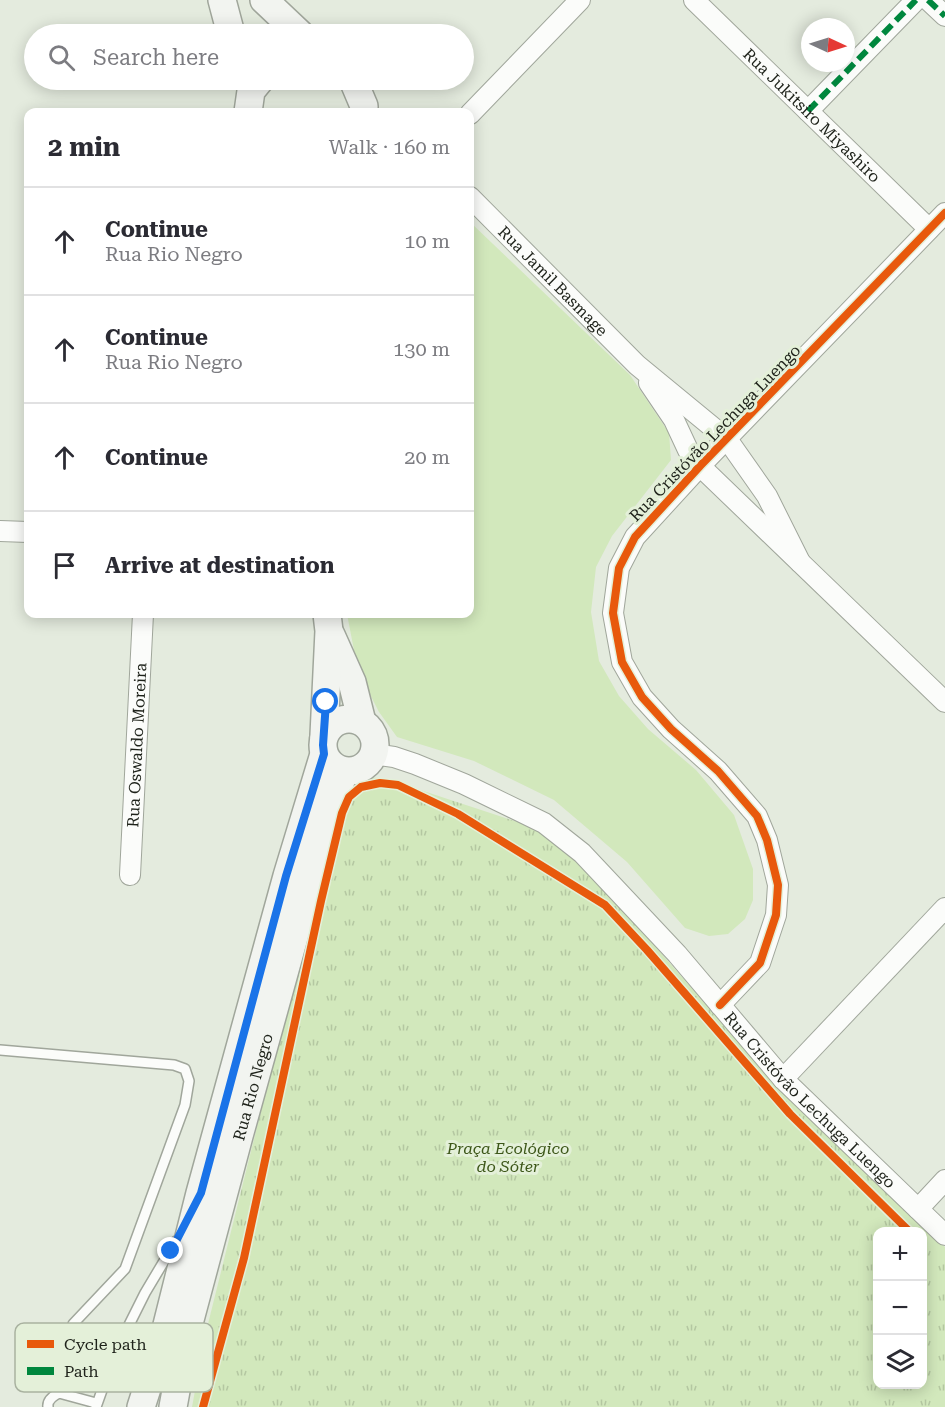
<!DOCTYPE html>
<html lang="en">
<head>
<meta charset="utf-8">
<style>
	body { margin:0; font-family:"Roboto Serif",serif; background:#f2f2f3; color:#2b2b33 }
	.controls { position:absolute; right:18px; bottom:18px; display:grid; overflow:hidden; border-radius:12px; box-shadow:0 3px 15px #0003 }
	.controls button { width:54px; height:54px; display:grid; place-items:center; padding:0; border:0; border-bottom:2px solid #e1e1e2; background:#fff; color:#2b2b33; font:30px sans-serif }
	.compass { position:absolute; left:801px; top:18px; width:54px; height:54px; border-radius:50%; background:#fff; box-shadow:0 3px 15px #0003; rotate:94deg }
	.stop { position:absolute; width:18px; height:18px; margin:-14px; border:4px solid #1a73e8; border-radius:50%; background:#fff }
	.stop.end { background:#1a73e8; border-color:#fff; box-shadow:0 2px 6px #0008 }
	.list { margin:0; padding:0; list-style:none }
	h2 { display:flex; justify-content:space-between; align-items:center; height:78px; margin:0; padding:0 24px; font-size:26px }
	h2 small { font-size:20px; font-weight:400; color:#7c7c81 }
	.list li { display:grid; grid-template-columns:39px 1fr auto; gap:18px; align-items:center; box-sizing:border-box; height:108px; padding:0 24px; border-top:2px solid #e1e1e2 }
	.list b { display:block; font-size:22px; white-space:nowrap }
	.list p { margin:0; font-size:20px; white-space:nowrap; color:#7c7c81 }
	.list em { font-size:20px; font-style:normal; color:#7c7c81 }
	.icon { flex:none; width:33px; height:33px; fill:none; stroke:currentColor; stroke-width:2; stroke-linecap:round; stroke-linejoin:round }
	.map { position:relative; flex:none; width:945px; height:1407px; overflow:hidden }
	.search { position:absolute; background:#fff; box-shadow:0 3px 15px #0003; left:24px; top:24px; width:450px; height:66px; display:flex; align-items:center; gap:15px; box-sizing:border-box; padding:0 21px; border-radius:33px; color:#7c7c81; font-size:22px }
	.panel { position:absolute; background:#fff; box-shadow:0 3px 15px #0003; left:24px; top:108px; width:450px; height:510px; border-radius:12px }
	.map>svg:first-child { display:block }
</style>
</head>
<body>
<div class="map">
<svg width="945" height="1407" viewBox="0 0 945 1407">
	<defs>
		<pattern id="park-tufts" width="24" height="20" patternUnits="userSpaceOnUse" patternTransform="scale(1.5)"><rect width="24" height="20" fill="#d2e8bc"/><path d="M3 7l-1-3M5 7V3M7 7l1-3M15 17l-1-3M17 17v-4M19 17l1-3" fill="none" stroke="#b4c7a1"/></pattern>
	</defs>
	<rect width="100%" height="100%" fill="#e4ebde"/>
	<path fill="#d2e8bc" d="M470 222 630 375 669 433 671 460 612 536 596 567 591 612 599 661 619 696 648 729 696 770 734 815 753 869V900L745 919 728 934 709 936 685 928 627 862 554 800 474 761 397 737 379 712 358 671 347 614H470Z"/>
	<path fill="url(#park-tufts)" fill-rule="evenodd" d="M369 777 387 779 539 829 577 857 780 1089 945 1247V1407H192L205 1336 303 942 349 782ZM878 1232H922V1384H878Z"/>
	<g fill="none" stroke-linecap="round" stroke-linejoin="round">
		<defs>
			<path id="lane" d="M0 1050 174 1065 185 1069 189 1081 185 1105 125 1269 73 1324C73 1332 72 1336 79 1341L116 1351
				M48 1407C47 1400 53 1396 59 1393L96 1403
				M96 1407 116 1351 145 1293 176 1241"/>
			<g id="street">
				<path id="s1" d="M694 0 929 229"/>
				<path d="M928 0 945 16"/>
				<path d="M808 111 916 0"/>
				<path d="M470 114 580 0"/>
				<path id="s2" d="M470 197 637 365 727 439 767 496 800 562"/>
				<path d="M649 383 674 420 688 450 700 466 945 702"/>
				<path d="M0 531 28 532"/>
				<path id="s3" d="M373 754 394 757 415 764 464 784 544 823 582 853 677 954 783 1079 945 1235"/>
				<path id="s4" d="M130 875 143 614"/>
				<path d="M720 1005 760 963 776 915 778 885 767 840 757 816 718 771 671 729 642 697 622 662 613 613 619 568 635 537 700 466 945 213"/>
				<path d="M783 1079 945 908"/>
				<path d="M918 1209 945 1180"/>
			</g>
			<g id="secondary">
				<path d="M222 0 231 34"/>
				<path d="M264 0 300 34"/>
				<path d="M353 80 364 106V112"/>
				<path d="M248 112 251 91 260 80"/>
				<path d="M331 635 352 682 362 722"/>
				<circle cx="349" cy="745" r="26"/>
				<path d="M324 735 329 631 327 614"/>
				<path d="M141 1407 166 1329 200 1193 287 876 324 754"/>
				<path id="s5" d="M173 1407 187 1331 239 1136 309 883 344 771"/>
			</g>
		</defs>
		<use href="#lane" stroke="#a0a69b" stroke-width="12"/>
		<use href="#street" stroke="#a0a69b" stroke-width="22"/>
		<use href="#secondary" stroke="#a0a69b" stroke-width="30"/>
		<use href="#lane" stroke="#fbfcfa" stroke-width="9"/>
		<use href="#street" stroke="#fbfcfa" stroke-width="20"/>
		<use href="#secondary" stroke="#f2f4f0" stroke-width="27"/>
		<path stroke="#00873e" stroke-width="6" stroke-dasharray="12 6" stroke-linecap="butt" d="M928 0 945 16
			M808 111 916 0"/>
		<defs>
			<path id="cycleway" d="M720 1005 760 963 776 915 778 885 767 840 757 816 718 771 671 729 642 697 622 662 613 613 619 568 635 537 700 466 945 213
				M203 1407 244 1258 321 901 342 813 349 797 361 787 380 783 398 785 458 814 605 905 647 950 790 1114 910 1232"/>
		</defs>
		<use href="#cycleway" stroke="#e4f0d9" stroke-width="11"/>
		<use href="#cycleway" stroke="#e8590c" stroke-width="8"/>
	</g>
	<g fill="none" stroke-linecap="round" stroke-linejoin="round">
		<path stroke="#1a73e8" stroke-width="8" d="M171 1251 201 1193 286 876 324 754 323 745 326 702"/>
	</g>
	<g text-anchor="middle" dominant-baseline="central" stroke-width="6" stroke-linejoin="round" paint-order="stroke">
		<g font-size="16" fill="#1e221a" stroke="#e4f0d9">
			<text stroke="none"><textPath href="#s1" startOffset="165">Rua Jukitsiro Miyashiro</textPath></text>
			<text stroke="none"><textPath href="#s2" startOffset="118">Rua Jamil Basmage</textPath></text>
			<text transform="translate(715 433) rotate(-46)">Rua Cristóvão Lechuga Luengo</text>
			<text stroke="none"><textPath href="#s4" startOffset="130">Rua Oswaldo Moreira</textPath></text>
			<text stroke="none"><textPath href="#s5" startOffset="330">Rua Rio Negro</textPath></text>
			<text stroke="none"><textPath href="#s3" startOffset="570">Rua Cristóvão Lechuga Luengo</textPath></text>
		</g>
		<g font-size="16" font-style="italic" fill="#3d5719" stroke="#e4f0d9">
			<text x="508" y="1148">Praça Ecológico<tspan x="508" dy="18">do Sóter</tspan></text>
		</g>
	</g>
	<rect x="15" y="1323" width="198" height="69" rx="9" fill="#e4f0d9" stroke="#a9b2a0" stroke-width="1.5"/>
	<rect x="27" y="1340" width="27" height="8" fill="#e8590c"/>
	<rect x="27" y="1367" width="27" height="8" fill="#00873e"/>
	<g font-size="16" fill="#1e221a">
		<text x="64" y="1350">Cycle path</text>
		<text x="64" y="1377">Path</text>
	</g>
</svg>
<div class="controls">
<button>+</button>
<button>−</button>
<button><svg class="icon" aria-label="layers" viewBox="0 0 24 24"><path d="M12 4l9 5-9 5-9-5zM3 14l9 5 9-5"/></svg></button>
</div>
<svg class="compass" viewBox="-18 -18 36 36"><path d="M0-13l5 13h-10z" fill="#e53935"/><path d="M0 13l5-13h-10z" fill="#7c7c81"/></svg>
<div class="stop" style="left:326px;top:702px"></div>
<div class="stop end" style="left:171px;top:1251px"></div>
<div class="search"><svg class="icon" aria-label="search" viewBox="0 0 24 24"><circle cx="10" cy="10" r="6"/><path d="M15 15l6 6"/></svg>Search here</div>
<section class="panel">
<h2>2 min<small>Walk · 160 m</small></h2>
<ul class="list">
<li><svg class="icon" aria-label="ahead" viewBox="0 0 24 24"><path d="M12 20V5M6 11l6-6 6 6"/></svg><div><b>Continue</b><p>Rua Rio Negro</p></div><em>10 m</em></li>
<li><svg class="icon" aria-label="ahead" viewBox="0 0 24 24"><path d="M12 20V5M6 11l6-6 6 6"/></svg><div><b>Continue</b><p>Rua Rio Negro</p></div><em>130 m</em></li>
<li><svg class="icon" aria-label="ahead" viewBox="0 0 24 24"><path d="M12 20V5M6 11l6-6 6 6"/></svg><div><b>Continue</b></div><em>20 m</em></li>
<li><svg class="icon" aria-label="arrive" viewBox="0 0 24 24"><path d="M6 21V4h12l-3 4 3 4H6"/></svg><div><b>Arrive at destination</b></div></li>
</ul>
</section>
</div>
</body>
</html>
